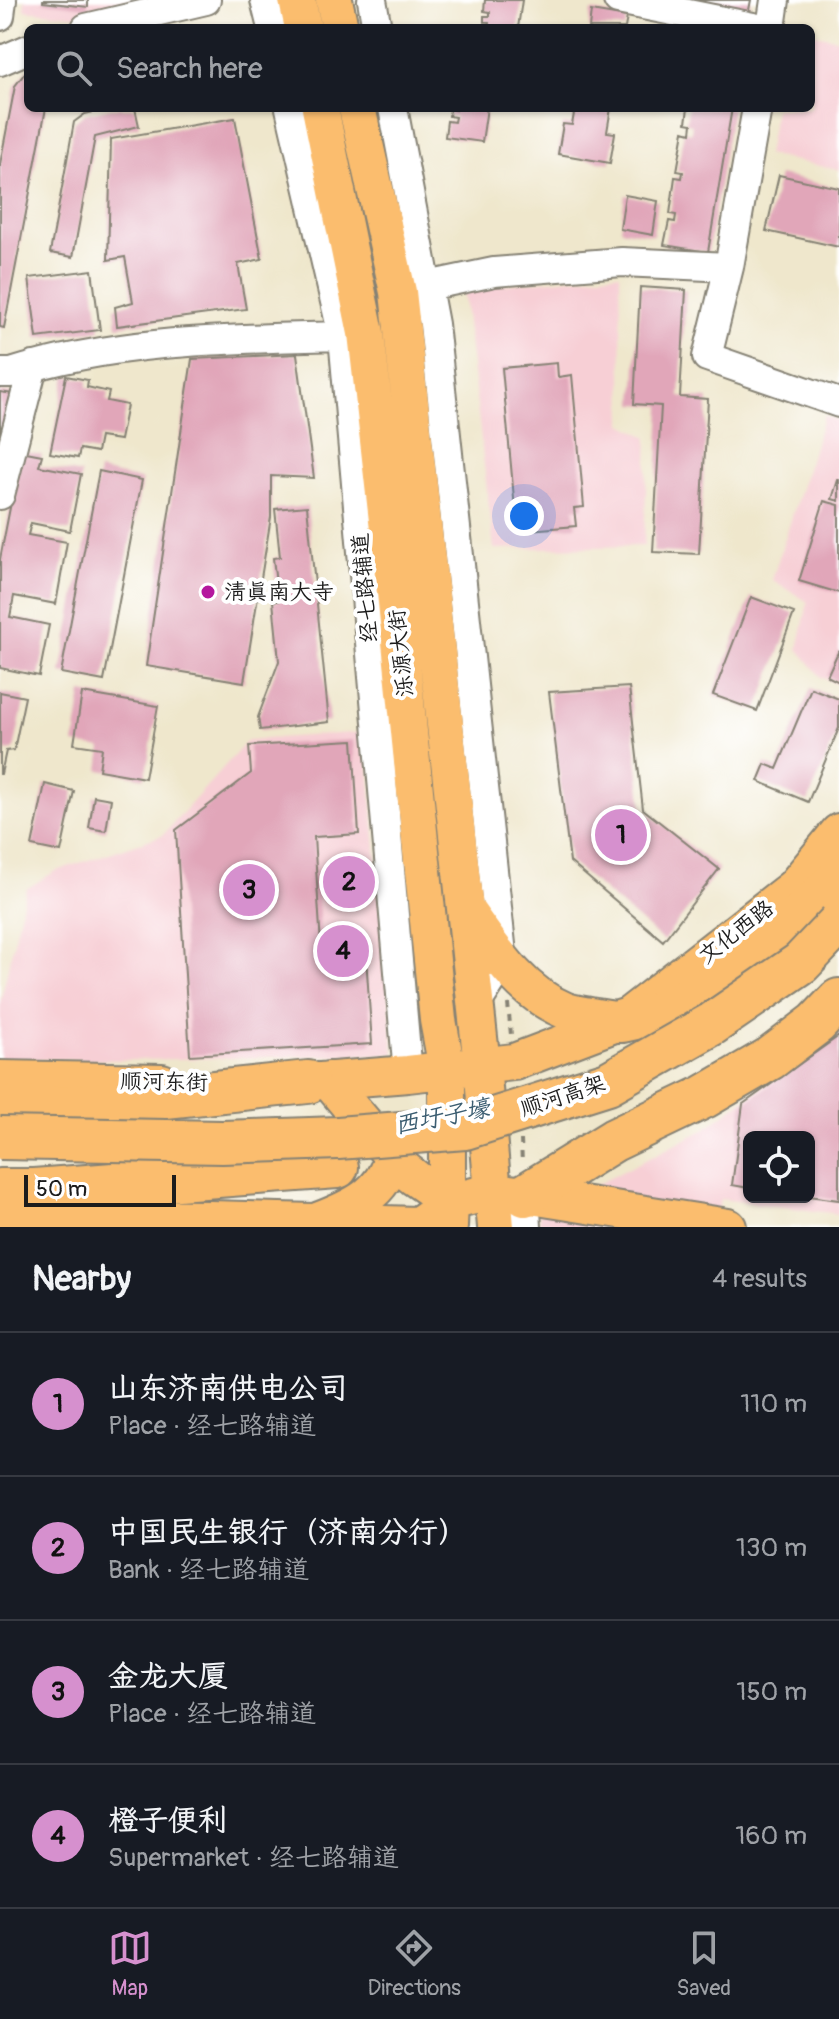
<!DOCTYPE html>
<html lang="en">
<head>
<meta charset="utf-8">
<style>
	body { margin:0; font-family:Pangolin,"LXGW WenKai TC",sans-serif; background:#242831; color:#f1f3f6 }
	.controls { position:absolute; right:24px; bottom:24px; display:grid; overflow:hidden; border-radius:12px; box-shadow:0 2px 6px #0004 }
	.controls button { width:72px; height:72px; display:grid; place-items:center; padding:0; border:0; border-bottom:2px solid #363941; background:#171b24; color:#f1f3f6; font:40px sans-serif }
	.scale { position:absolute; left:24px; bottom:20px; width:152px; box-sizing:border-box; padding-left:8px; border:4px solid #1c1c1c; border-top:0; font-size:22px; line-height:28px; white-space:nowrap; color:#1c1c1c; -webkit-text-stroke:6px #fff; paint-order:stroke }
	.you { position:absolute; left:524px; top:516px; width:28px; height:28px; margin:-20px; border:6px solid #fff; border-radius:50%; background:#1a73e8; box-shadow:0 0 0 12px #1a73e833 }
	.badge { display:grid; place-items:center; width:52px; height:52px; border-radius:50%; background:#d690ce; color:#111; font-size:26px; font-weight:700 }
	.pin { position:absolute; translate:-50% -50%; border:4px solid #fff; box-shadow:0 2px 8px #0006 }
	.list { margin:0; padding:0; list-style:none }
	h2 { display:flex; justify-content:space-between; align-items:center; height:104px; margin:0; padding:0 32px; font-size:34px }
	h2 small { font-size:26px; font-weight:400; color:#9ea1a6 }
	.list li { display:grid; grid-template-columns:52px 1fr auto; gap:24px; align-items:center; box-sizing:border-box; height:144px; padding:0 32px; border-top:2px solid #363941 }
	.list b { display:block; font-size:30px; white-space:nowrap }
	.list p { margin:0; font-size:26px; white-space:nowrap; color:#9ea1a6 }
	.list em { font-size:26px; font-style:normal; color:#9ea1a6 }
	.icon { flex:none; width:44px; height:44px; fill:none; stroke:currentColor; stroke-width:2; stroke-linecap:round; stroke-linejoin:round }
	.map { position:relative; flex:none; width:839px; height:1227px; overflow:hidden }
	.search { position:absolute; background:#171b24; box-shadow:0 2px 6px #0004; left:24px; right:24px; top:24px; height:88px; display:flex; align-items:center; gap:20px; box-sizing:border-box; padding:0 28px; border-radius:12px; color:#9ea1a6; font-size:30px }
	.sheet { height:680px; background:#171b24 }
	nav { display:flex; justify-content:space-around; align-items:center; box-sizing:border-box; height:112px; border-top:2px solid #363941; background:#171b24; font-size:22px; color:#9ea1a6 }
	nav a { display:grid; justify-items:center; gap:4px }
	nav .on { color:#d690ce }
	.map>svg:first-child { display:block }
</style>
</head>
<body>
<div class="map">
<svg width="839" height="1227" viewBox="0 0 839 1227">
	<rect width="100%" height="100%" fill="#fff"/>
	<filter id="ink" filterUnits="userSpaceOnUse"><feTurbulence type="fractalNoise" baseFrequency=".0125" numOctaves="2"/><feDisplacementMap in="SourceGraphic" scale="16" xChannelSelector="R" yChannelSelector="G"/><feConvolveMatrix kernelMatrix="1 2 1 2 8 2 1 2 1" color-interpolation-filters="sRGB"/></filter>
	<filter id="wash" filterUnits="userSpaceOnUse"><feTurbulence type="fractalNoise" baseFrequency=".006" numOctaves="4" result="noise"/><feDisplacementMap in="SourceGraphic" scale="32" xChannelSelector="R" yChannelSelector="G"/><feGaussianBlur stdDeviation="1.8" result="paint"/><feColorMatrix in="noise" values="0 0 0 0 0 0 0 0 0 0 0 0 0 0 0 0 0 1.4 0 .05"/><feComposite in="paint" operator="in"/></filter>
	<g filter="url(#wash)">
		<rect width="100%" height="100%" fill="#efe7cc"/>
		<path fill="#f7cfd5" fill-rule="evenodd" d="M25 0H160L81 16 24 10Z
			M811 33 839 39V170L767 155 775 108H811Z
			M620 273 623 424 648 437 644 546 494 549 463 289Z
			M824 415 839 421V685L821 677 798 649 808 602 772 580Z
			M366 732 394 1054 134 1060 0 1059V1003L26 889 56 871 163 835 248 740Z
			M839 1030V1214L720 1199 716 1227H540L539 1214 702 1131ZM749 1137H809V1197H749Z"/>
		<g id="blocks">
			<path fill="#e1a6b9" d="M43 0H88V7L43 2Z
				M485 0H522L518 28H488L489 22H484V16H490V12L484 11Z
				M672 0H751L748 15Z
				M591 11 627 17 625 28H589Z
				M28 69V108H46L4 328 0 327V164L15 86Z
				M111 108H135L139 126 95 137 73 257 50 253 74 122 85 114Z
				M456 108H487L482 142 445 137 447 121 454 122 455 117 449 116 450 109 456 110Z
				M575 108H611L607 132 615 133 610 163 558 154 563 124 572 125Z
				M688 108H732L708 252 664 245 669 221 675 222 676 215 670 214 675 177 682 178 683 172 677 171 684 131 691 133 692 124 686 123Z
				M235 118 262 259 238 264 246 309 117 326 115 307 133 302 125 257 108 260 111 139Z
				M779 175 839 188V247L766 231Z
				M625 195 658 201 653 235 620 229Z
				M92 270 100 330 37 338 29 278Z
				M640 287 686 290 680 397 708 399 699 554 653 552 661 406 634 404Z
				M297 354 314 478 271 476V517L244 682 146 666 192 359Z
				M557 363 558 377 572 375 584 507 574 508 576 526 517 531 502 368Z
				M66 376 88 380 87 387 109 392 107 401 127 405 120 440 100 437 97 452 80 449 78 458 50 453Z
				M0 392 13 394 0 444Z
				M21 451 42 455 39 466 81 474 70 531 31 523 28 535 67 542 56 604 14 596 10 617 49 625 39 676 0 668V559Z
				M99 471 142 480 104 681 61 673Z
				M838 480H839V501L832 499Z
				M824 501 839 505V593L799 581Z
				M307 506 329 722 260 730 258 717 279 661 273 601H278L273 558 280 557 275 509Z
				M751 597 794 613 757 711 713 695Z
				M839 650V682L827 676Z
				M629 687 643 809 719 869 663 941 570 862 549 692Z
				M811 688 839 699V728L808 802 758 781 765 764 777 769Z
				M0 692 25 697 14 750 6 751 1 774H0Z
				M82 693 158 706 145 778 99 770 102 748 74 744Z
				M353 740 359 834 314 837 321 945 365 942 372 1044 190 1055 176 830 251 773 249 746Z
				M45 784 74 791 61 852 32 846Z
				M94 796 111 799 106 831 89 828Z
				M839 1036V1200L809 1196V1137H749V1188L732 1185 743 1104Z"/>
		</g>
	</g>
	<g filter="url(#ink)">
		<use href="#blocks" fill-opacity="0" stroke="#868274" stroke-width="2"/>
		<g fill="none" stroke-linecap="round" stroke-linejoin="round">
			<defs>
				<path id="minor" d="M265 0 272 28
					M372 0 377 28
					M618 0 758 28
					M0 16 2 0
					M86 28 206 0
					M771 28 775 0
					M0 61 28 49
					M290 108 343 336 408 1074
					M393 108 434 324 503 963 476 1005
					M757 108 729 267 707 357 839 403
					M408 290 494 272 622 262 729 267
					M0 373H11C119 339 232 339 343 336L360 334
					M0 495 33 366
					M525 1195 527 1227"/>
				<path id="major" d="M297 0 303 28
					M334 0 340 28
					M320 108 366 333 395 592 438 1020 447 1069V1180L450 1202 449 1227
					M357 108 398 292 482 1065 496 1227
					M467 912C493 948 520 992 564 1010 579 1016 603 1017 620 1021
					M0 1079 162 1082
					M328 1080 401 1167 415 1178 450 1202
					M281 1082H308L408 1074 514 1062 622 1021 794 887 839 832
					M0 1217 211 1219 418 1225 450 1202 494 1191 525 1195 728 1227
					M320 1220C351 1208 386 1193 392 1156"/>
				<path id="highway" d="M622 1021 663 1012 716 983 780 934 839 878
					M0 1108 70 1107 308 1082
					M0 1190H34L337 1167
					M525 1195 614 1140 704 1097 771 1058 817 1023 839 1000"/>
			</defs>
			<use href="#minor" stroke="#868274" stroke-width="32"/>
			<use href="#major" stroke="#868274" stroke-width="40"/>
			<use href="#highway" stroke="#868274" stroke-width="46"/>
			<path stroke="#868274" stroke-width="4" stroke-dasharray="6 6" stroke-linecap="butt" d="M508 1004 511 1035
				M521 1140 522 1163"/>
			<use href="#minor" stroke="#fff" stroke-width="28"/>
			<use href="#major" stroke="#fbbd6e" stroke-width="36"/>
			<use href="#highway" stroke="#fbbd6e" stroke-width="42"/>
			<defs>
				<path id="highway-bridge" d="M0 1138 222 1142 338 1138 465 1128 608 1083 712 1024 801 963 839 923"/>
			</defs>
			<use href="#highway-bridge" stroke="#868274" stroke-width="46" stroke-linecap="butt"/>
			<use href="#highway-bridge" stroke="#fbbd6e" stroke-width="42"/>
		</g>
	</g>
	<circle fill="#b5179e" stroke="#fff" stroke-width="3" cx="208" cy="592" r="8"/>
	<g text-anchor="middle" dominant-baseline="central" stroke-width="8" stroke-linejoin="round" paint-order="stroke">
		<g font-size="22" fill="#1c1c1c" stroke="#fff">
			<text transform="translate(365 588) rotate(-95)">经七路辅道</text>
			<text transform="translate(401 653) rotate(-96)">泺源大街</text>
			<text transform="translate(736 932) rotate(-38)">文化西路</text>
			<text transform="translate(164 1082) rotate(1)">顺河东街</text>
			<text transform="translate(563 1096) rotate(-18)">顺河高架</text>
		</g>
		<g font-size="22" fill="#1c1c1c" stroke="#fff" text-anchor="start">
			<text x="224" y="592">清真南大寺</text>
		</g>
		<g font-size="24" font-style="italic" fill="#3b5d71" stroke="#fff">
			<text transform="translate(442 1117) rotate(-11)">西圩子壕</text>
		</g>
	</g>
</svg>
<div class="controls">
<button><svg class="icon" aria-label="locate" viewBox="0 0 24 24"><circle cx="12" cy="12" r="6"/><path d="M12 2v4M12 18v4M2 12h4M18 12h4"/></svg></button>
</div>
<div class="scale">50 m</div>
<div class="you"></div>
<div class="pin badge" style="left:621px;top:835px">1</div>
<div class="pin badge" style="left:349px;top:882px">2</div>
<div class="pin badge" style="left:249px;top:890px">3</div>
<div class="pin badge" style="left:343px;top:951px">4</div>
<div class="search"><svg class="icon" aria-label="search" viewBox="0 0 24 24"><circle cx="10" cy="10" r="6"/><path d="M15 15l6 6"/></svg>Search here</div>
</div>
<section class="sheet">
<h2>Nearby<small>4 results</small></h2>
<ul class="list">
<li><span class="badge">1</span><div><b>山东济南供电公司</b><p>Place · 经七路辅道</p></div><em>110 m</em></li>
<li><span class="badge">2</span><div><b>中国民生银行（济南分行）</b><p>Bank · 经七路辅道</p></div><em>130 m</em></li>
<li><span class="badge">3</span><div><b>金龙大厦</b><p>Place · 经七路辅道</p></div><em>150 m</em></li>
<li><span class="badge">4</span><div><b>橙子便利</b><p>Supermarket · 经七路辅道</p></div><em>160 m</em></li>
</ul>
</section>
<nav>
<a class="on"><svg class="icon" aria-label="map" viewBox="0 0 24 24"><path d="M3 6l6-2 6 2 6-2v14l-6 2-6-2-6 2zM9 4v14M15 6v14"/></svg>Map</a>
<a><svg class="icon" aria-label="directions" viewBox="0 0 24 24"><path d="M12 3l9 9-9 9-9-9zM9 14v-3h6M13 9l2 2-2 2"/></svg>Directions</a>
<a><svg class="icon" aria-label="saved" viewBox="0 0 24 24"><path d="M7 4h10v16l-5-4-5 4z"/></svg>Saved</a>
</nav>
</body>
</html>
